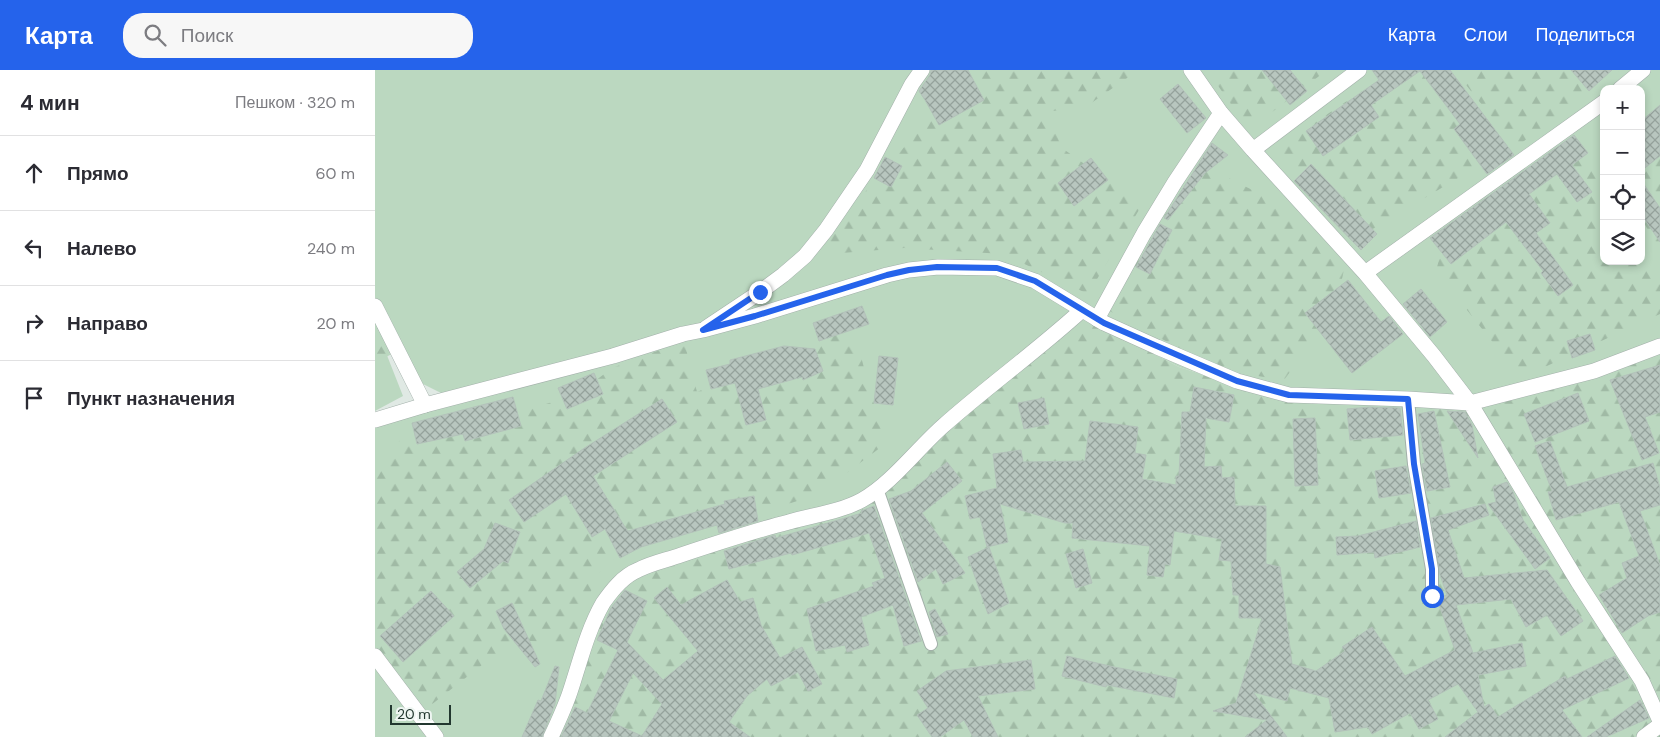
<!DOCTYPE html>
<html lang="ru">
<head>
<meta charset="utf-8">
<style>
	body { margin:0; font-family:"DM Sans",sans-serif; background:#f7f7f7; color:#2b2b33 }
	.controls { position:absolute; right:15px; top:15px; display:grid; overflow:hidden; border-radius:10px; box-shadow:0 2px 8px #0003 }
	.controls button { width:45px; height:45px; display:grid; place-items:center; padding:0; border:0; border-bottom:1px solid #e1e1e2; background:#fff; color:#2b2b33; font:25px sans-serif }
	.scale { position:absolute; left:15px; bottom:12px; width:61px; box-sizing:border-box; padding-left:5px; border:2px solid #22372f; border-top:0; font-size:14px; line-height:18px; white-space:nowrap; color:#22372f; -webkit-text-stroke:4px #eff6f2; paint-order:stroke }
	.stop { position:absolute; width:15px; height:15px; margin:-11px; border:4px solid #2563eb; border-radius:50%; background:#fff }
	.stop.end { background:#2563eb; border-color:#fff; box-shadow:0 1px 5px #0008 }
	.list { margin:0; padding:0; list-style:none }
	h2 { display:flex; justify-content:space-between; align-items:center; height:65px; margin:0; padding:0 20px; font-size:21px }
	h2 small { font-size:16px; font-weight:400; color:#7c7c81 }
	.list li { display:grid; grid-template-columns:32px 1fr auto; gap:15px; align-items:center; box-sizing:border-box; height:75px; padding:0 20px; border-top:1px solid #e1e1e2 }
	.list b { display:block; font-size:19px; white-space:nowrap }
	.list em { font-size:16px; font-style:normal; color:#7c7c81 }
	.icon { flex:none; width:28px; height:28px; fill:none; stroke:currentColor; stroke-width:2; stroke-linecap:round; stroke-linejoin:round }
	.map { position:relative; flex:none; width:1285px; height:667px; overflow:hidden }
	header { display:flex; align-items:center; gap:30px; box-sizing:border-box; height:70px; padding:0 25px; background:#2563eb; color:#fff }
	header strong { font-size:24px }
	nav { display:flex; gap:28px; margin-inline-start:auto; font-size:18px }
	.search { width:350px; height:45px; background:#f7f7f7; display:flex; align-items:center; gap:12px; box-sizing:border-box; padding:0 18px; border-radius:20px; color:#7c7c81; font-size:19px }
	main { display:flex }
	aside { flex:1; background:#fff }
	.map>svg:first-child { display:block }
</style>
</head>
<body>
<header>
<strong>Карта</strong>
<div class="search"><svg class="icon" aria-label="search" viewBox="0 0 24 24"><circle cx="10" cy="10" r="6"/><path d="M15 15l6 6"/></svg>Поиск</div>
<nav><a>Карта</a><a>Слои</a><a>Поделиться</a></nav>
</header>
<main>
<aside>
<h2>4 мин<small>Пешком · 320 m</small></h2>
<ul class="list">
<li><svg class="icon" aria-label="ahead" viewBox="0 0 24 24"><path d="M12 20V5M6 11l6-6 6 6"/></svg><div><b>Прямо</b></div><em>60 m</em></li>
<li><svg class="icon" aria-label="left" viewBox="0 0 24 24"><path d="M17 20v-9H6M10 6l-5 5 5 5"/></svg><div><b>Налево</b></div><em>240 m</em></li>
<li><svg class="icon" aria-label="right" viewBox="0 0 24 24"><path d="M7 20v-9h11M14 6l5 5-5 5"/></svg><div><b>Направо</b></div><em>20 m</em></li>
<li><svg class="icon" aria-label="arrive" viewBox="0 0 24 24"><path d="M6 21V4h12l-3 4 3 4H6"/></svg><div><b>Пункт назначения</b></div></li>
</ul>
</aside>
<div class="map">
<svg width="1285" height="667" viewBox="0 0 1285 667">
	<defs>
		<pattern id="forest-firs" width="22" height="20" patternUnits="userSpaceOnUse" patternTransform="scale(1.25)"><rect width="22" height="20" fill="#bbd8c0"/><path d="M5 1l3.5 6h-7zM16 11l3.5 6h-7z" fill="#a0baa5"/></pattern>
		<pattern id="building-cross-hatch" width="8" height="8" patternUnits="userSpaceOnUse" patternTransform="scale(1.25)"><rect width="8" height="8" fill="#b8c6bf"/><path d="M0 0l8 8M0 8l8-8" fill="none" stroke="#95a29c"/></pattern>
	</defs>
	<rect width="100%" height="100%" fill="#e0e9e4"/>
	<path fill="#bbd8c0" fill-rule="evenodd" d="M0 0H1285V278L1109 334 898 327 804 297 704 244 521 397 174 667H0V347L42 329H78L40 310 0 232ZM1229 19H1266V191H1229Z
		M0 255 28 326 0 341Z"/>
	<path fill="url(#forest-firs)" d="M563 0H752L755 6 712 36 672 42 687 78 767 135 713 224 628 184 529 178 454 184 448 168 511 99 568 30Z
		M832 0H952L874 60Z
		M1018 0H1048L1115 89 986 166 902 78Z
		M1079 0H1245L1141 77Z
		M1266 34 1285 53V180L1266 148Z
		M1197 75 1229 117V191H1266V180L1285 215V244L1146 308 1061 201 1070 167Z
		M824 93 913 138 970 195 960 241 909 310 845 300 729 238Z
		M0 232 24 280 0 293Z
		M704 244 804 297 898 327 1108 334 1285 278V667H174L206 569 231 511 256 497 483 431 563 352 615 306 683 256Z
		M477 254 510 374 444 424 391 441 300 460 251 478 222 505 196 577 168 572 144 570 116 588 56 635 30 630 0 587V400L26 369 110 353 203 324 237 298 309 271 322 322 400 289 424 284Z"/>
	<path fill="url(#building-cross-hatch)" stroke="#b3c2ba" fill-rule="evenodd" d="M556 0H593L609 30 564 55 550 30 544 21 555 5Z
		M887 0H915L932 21 915 35Z
		M997 0H1075L1139 85 1112 104 1079 59 1085 54 1045 1 996 35 1004 47 948 86 931 61 1004 10Z
		M1196 0H1237L1214 21Z
		M803 14 831 48 812 63 785 29Z
		M1285 35V86L1266 101V51Z
		M1199 65 1213 83 1197 95 1217 122 1202 132 1182 104 1154 124 1175 153 1161 163 1198 215 1183 226 1166 203 1168 201 1131 152 1076 194 1055 168Z
		M837 73 853 85 830 103 793 150 789 148Z
		M510 87 527 96 516 117 499 108Z
		M716 88 733 110 699 136 683 113Z
		M936 94 1002 164 986 180 919 111Z
		M1266 110 1285 138V172L1266 144Z
		M785 154 797 160 775 204 761 197Z
		M973 210 1006 252 1014 246 1028 264 977 303 930 243Z
		M1046 219 1072 252 1055 267 1028 234Z
		M487 236 494 254 444 271 438 253Z
		M1215 264 1220 280 1197 288 1192 271Z
		M409 276 440 279 448 301 428 310 427 307 383 319 391 350 371 355 360 313 336 319 331 300 355 294V290Z
		M504 286 523 288 518 335 499 333Z
		M1285 295V342L1270 347 1284 383 1267 390 1235 310Z
		M219 303 228 324 192 339 183 318Z
		M819 317 859 325 854 352 831 348 829 397 846 396 847 408 859 407 860 436H891V494L905 497 917 594 941 601 970 581 967 577 997 557 1030 606 1080 580 1063 532 1065 527 1072 525 1065 505 1056 448 1110 434 1114 445 1073 460 1089 508 1172 500 1208 551 1186 566 1172 545 1151 557 1136 529 1081 535 1098 583 1147 573 1151 596 1103 605 1109 637 1114 634 1123 647 1190 606 1192 609 1240 586 1254 608 1187 640 1207 667H1070L1103 642 1083 614 1053 630 1063 649 1044 659 1035 643 997 664 993 657 960 662 954 628 915 618 912 631 878 622 912 667H870L892 650 838 641 861 633 887 548H864V525H858L856 491 844 490 847 469 799 461 795 495 790 494 788 507 772 505 775 476 697 468 698 453H690L625 434 633 472 612 477 605 447 595 449 590 426 622 418 618 384 646 380 648 392 710 391 715 351 763 357 760 383 771 385 767 409 801 415V406H804L807 342H815Z
		M1203 323 1214 351 1160 372 1149 344Z
		M138 327 146 356 90 371 88 364 42 374 37 353Z
		M669 328 674 354 649 359 643 333Z
		M287 329 302 352 218 406 250 457 253 461 350 434 349 431 379 426 383 451 344 463 342 455 266 477 245 488 230 459 217 467 191 424 149 452 134 430 208 379Z
		M995 337 1025 338 1028 365 975 370 972 339Z
		M1059 341 1075 417 1052 421 1047 394 1050 393 1043 344Z
		M1072 341 1090 342 1097 355 1103 388Z
		M940 348 943 415 920 416 918 349Z
		M1175 371 1192 417 1278 393 1285 418V435L1265 441 1285 495V542L1273 546 1247 563 1224 525 1252 508 1247 493 1264 486 1244 432 1181 450 1173 422 1177 421 1160 376Z
		M572 392 587 411 547 443 590 503 568 514 561 499 543 512 514 429 536 421Z
		M1031 396 1036 423 1004 428 1000 401Z
		M1132 412 1138 422 1148 450 1175 488 1160 499 1113 434 1121 432 1118 417Z
		M499 436 546 571 529 576 518 535 486 547 494 575 472 582 470 575 441 581 432 539 499 516 497 513 510 508 494 463 417 485 416 483 354 499 349 481 400 465 401 468 487 443 486 441Z
		M1041 451 1045 477 1000 488 999 482 962 485 961 467 983 466Z
		M120 453 145 462 133 493 128 491 95 518 82 502 109 479Z
		M614 477 634 533 613 544 593 487Z
		M708 479 717 513 701 518 691 484Z
		M352 510 365 532 378 528 386 555 405 588 427 577 447 614 433 621 423 602 396 616 392 609 372 626 354 652 375 667H186L200 637 212 643 243 580 222 570 236 538 250 520 272 531 252 572 288 610 323 581 279 528 292 517 306 535ZM258 603 287 634 267 666 234 651Z
		M56 521 79 546 28 592 5 566Z
		M137 533 165 594 160 597 129 559 121 541Z
		M560 539 573 564 562 567 554 542Z
		M692 586 739 597 802 609 799 628 732 615 731 617 687 606Z
		M656 590 660 619 603 626 623 667H598L589 650 565 667H557L542 645 553 638 542 621 571 601Z
		M180 596 184 597 180 634 167 667H147L163 630 166 631Z
		M1265 630 1274 648 1231 667H1212Z"/>
	<g fill="none" stroke-linecap="round" stroke-linejoin="round">
		<defs>
			<path id="service" d="M1033 329 1039 394 1057 499V526
				M502 419 556 574"/>
			<path id="minor" d="M816 0 846 43 878 80 990 203 1059 286 1095 333 1219 301 1285 276
				M1245 19 1268 0
				M878 80 984 0
				M990 203 1229 32
				M0 236 50 335
				M722 249 769 163 800 112 846 43
				M331 258 385 222 408 205 430 186 451 160 492 100 537 14 547 0
				M0 586 61 667
				M176 667C183 652 190 637 195 622 205 592 212 561 228 533 237 520 248 506 263 500 276 493 292 490 306 485 342 473 378 461 414 452 438 445 465 442 487 430 516 414 542 379 568 356 613 316 662 281 707 240
				M1269 667 1285 655"/>
			<path id="tertiary" d="M0 350 50 335 238 286 308 264 328 260 380 246 512 205 534 200 563 197 622 198 660 211 729 253 782 277 862 311 914 325 1033 329 1095 333 1203 512 1267 611 1285 651"/>
		</defs>
		<use href="#service" stroke="#a3b0aa" stroke-width="14"/>
		<use href="#minor" stroke="#a3b0aa" stroke-width="16"/>
		<use href="#tertiary" stroke="#a3b0aa" stroke-width="16"/>
		<use href="#service" stroke="#fff" stroke-width="12"/>
		<use href="#minor" stroke="#fff" stroke-width="15"/>
		<use href="#tertiary" stroke="#fff" stroke-width="15"/>
	</g>
	<g fill="none" stroke-linecap="round" stroke-linejoin="round">
		<path stroke="#2563eb" stroke-width="6" d="M385 222 328 260 380 246 512 205 534 200 562 197 622 198 660 211 729 253 862 311 914 325 1033 329 1039 394 1057 499V526"/>
	</g>
</svg>
<div class="controls">
<button>+</button>
<button>−</button>
<button><svg class="icon" aria-label="locate" viewBox="0 0 24 24"><circle cx="12" cy="12" r="6"/><path d="M12 2v4M12 18v4M2 12h4M18 12h4"/></svg></button>
<button><svg class="icon" aria-label="layers" viewBox="0 0 24 24"><path d="M12 4l9 5-9 5-9-5zM3 14l9 5 9-5"/></svg></button>
</div>
<div class="scale">20 m</div>
<div class="stop" style="left:1057px;top:526px"></div>
<div class="stop end" style="left:385px;top:222px"></div>
</div>
</main>
</body>
</html>
